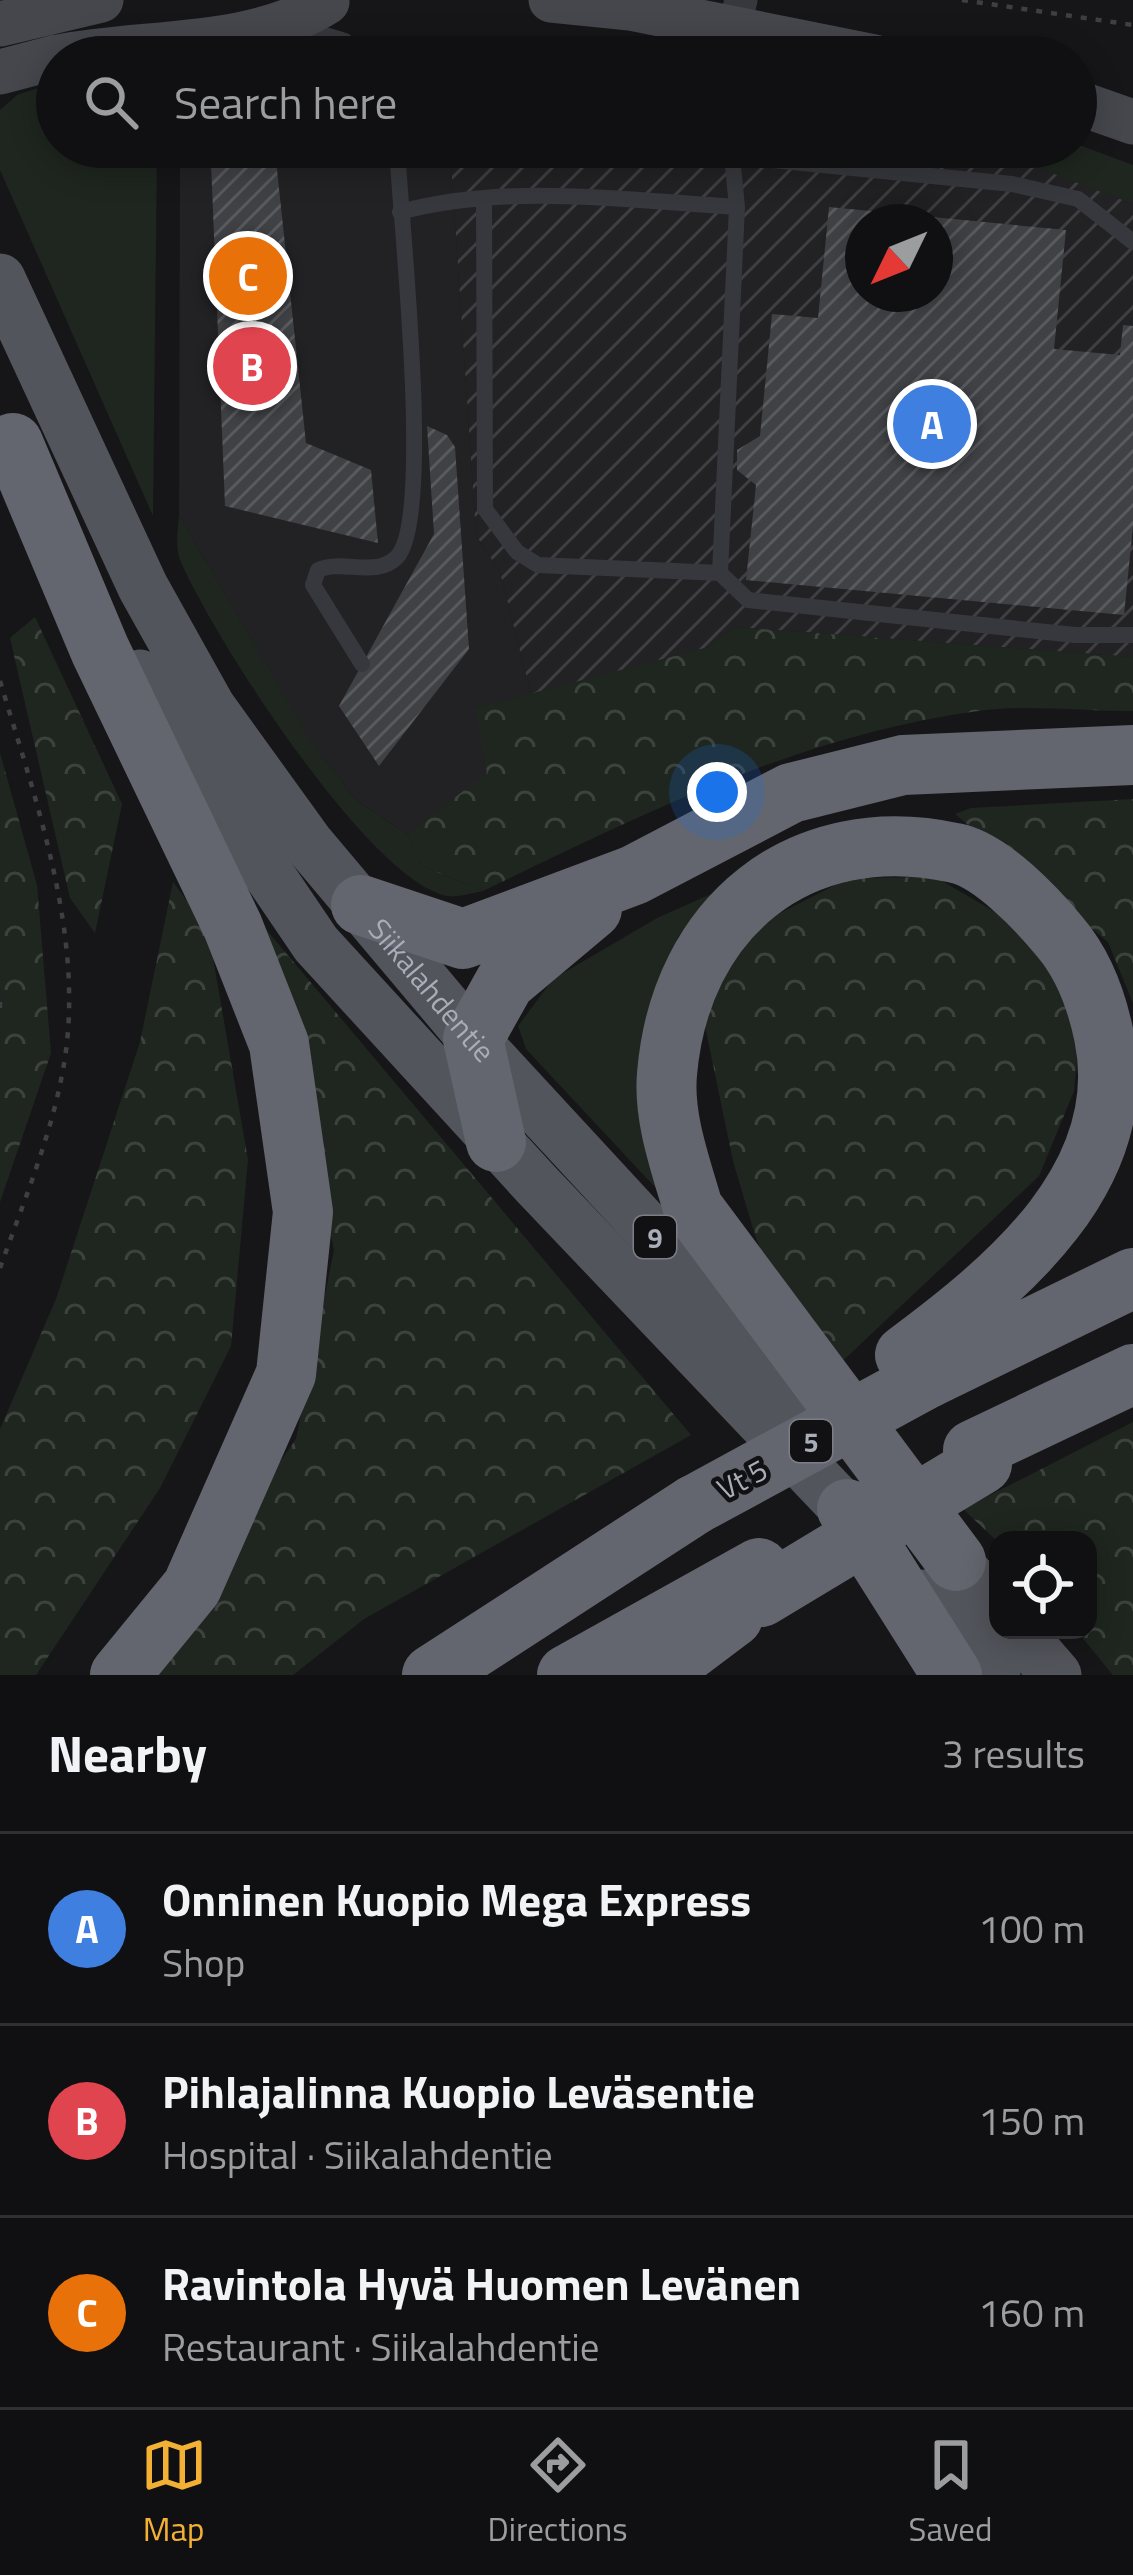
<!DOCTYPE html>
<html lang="en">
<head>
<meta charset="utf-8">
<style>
	body { margin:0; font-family:"Titillium Web",sans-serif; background:#19191b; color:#f1f3f6 }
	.controls { position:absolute; right:36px; bottom:36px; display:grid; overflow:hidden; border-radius:24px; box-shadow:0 6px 30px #0003 }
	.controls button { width:108px; height:108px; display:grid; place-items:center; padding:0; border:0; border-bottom:3px solid #303032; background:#101012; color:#f1f3f6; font:60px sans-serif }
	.compass { position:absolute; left:845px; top:204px; width:108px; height:108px; border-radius:50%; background:#101012; box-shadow:0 6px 30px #0003; rotate:227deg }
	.you { position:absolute; left:717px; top:792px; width:42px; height:42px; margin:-30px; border:9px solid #fff; border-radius:50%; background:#1a73e8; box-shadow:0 0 0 18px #1a73e833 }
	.badge { display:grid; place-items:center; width:78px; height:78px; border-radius:50%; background:#f2b134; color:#fff; font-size:39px; font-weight:700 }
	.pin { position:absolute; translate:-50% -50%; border:6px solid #fff; box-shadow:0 3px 12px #0006 }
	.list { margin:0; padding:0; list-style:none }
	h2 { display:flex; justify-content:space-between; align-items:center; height:156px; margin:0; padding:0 48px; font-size:51px }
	h2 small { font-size:39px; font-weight:400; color:#9c9d9f }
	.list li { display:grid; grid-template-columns:78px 1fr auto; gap:36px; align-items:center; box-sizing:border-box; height:192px; padding:0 48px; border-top:3px solid #303032 }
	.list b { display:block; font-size:45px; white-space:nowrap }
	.list p { margin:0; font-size:39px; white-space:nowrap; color:#9c9d9f }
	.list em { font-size:39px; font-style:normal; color:#9c9d9f }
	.icon { flex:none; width:66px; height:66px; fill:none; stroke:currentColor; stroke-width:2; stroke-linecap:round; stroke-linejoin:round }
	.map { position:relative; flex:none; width:1133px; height:1675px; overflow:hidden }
	.search { position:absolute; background:#101012; box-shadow:0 6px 30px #0003; left:36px; right:36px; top:36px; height:132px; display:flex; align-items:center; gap:30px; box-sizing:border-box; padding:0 42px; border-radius:66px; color:#9c9d9f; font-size:45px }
	.sheet { height:732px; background:#101012 }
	nav { display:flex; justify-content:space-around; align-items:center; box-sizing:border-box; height:168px; border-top:3px solid #303032; background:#101012; font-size:33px; color:#9c9d9f }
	nav a { display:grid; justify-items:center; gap:6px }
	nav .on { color:#f2b134 }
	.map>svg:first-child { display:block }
</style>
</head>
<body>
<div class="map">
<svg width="1133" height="1675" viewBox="0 0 1133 1675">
	<defs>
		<pattern id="industrial-furrows" width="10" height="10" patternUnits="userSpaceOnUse" patternTransform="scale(3)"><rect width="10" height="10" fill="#222225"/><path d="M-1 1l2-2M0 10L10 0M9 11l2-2" fill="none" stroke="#3f3f43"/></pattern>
		<pattern id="forest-crowns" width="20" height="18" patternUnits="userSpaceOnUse" patternTransform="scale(3)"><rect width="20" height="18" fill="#1e261f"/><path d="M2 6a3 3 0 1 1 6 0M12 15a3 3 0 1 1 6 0" fill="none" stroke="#3c433d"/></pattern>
		<pattern id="building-hatch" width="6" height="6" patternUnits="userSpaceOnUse" patternTransform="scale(3)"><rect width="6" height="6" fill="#404145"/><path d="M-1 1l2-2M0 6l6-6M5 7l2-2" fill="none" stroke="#595a5e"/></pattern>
	</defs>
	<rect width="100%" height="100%" fill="#161618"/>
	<path fill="#222225" d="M180 147H450L476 535 500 572 531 694 476 708 488 773 407 834 356 800 314 747 179 515Z"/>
	<path fill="url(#industrial-furrows)" fill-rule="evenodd" d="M450 147H961L1038 164 1133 204V657L734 627 709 647 531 694 500 572 476 535ZM863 222H935V294H863Z"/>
	<path fill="#1e261f" d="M57 82V147H157L153 516 0 170V110L17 95Z
		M1082 146 1133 165V204L1015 159 1018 147Z
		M179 515 314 746 356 800 407 834 422 866 483 891C472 893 457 898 447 896 368 880 212 635 180 560 175 547 178 529 179 515Z
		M711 894 678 938 661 979 680 1214 526 1049 518 1026 553 979 657 918Z"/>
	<path fill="url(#forest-crowns)" d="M35 617 122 804 95 933 70 898 10 638Z
		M734 627 1133 657V711C1083 711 1028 704 978 711 801 735 642 814 483 891L422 866 407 834 487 773 475 708 709 647Z
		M0 753 37 885 51 1053 0 1202Z
		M1133 799V1003L1108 942 955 814 971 808Z
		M935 877 1009 920 1040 952 1081 1017 1074 1091 1039 1176 833 1370 773 1280 755 1235 733 1161 704 1021 747 930 849 878Z
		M173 882 208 929 248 1160 231 1346 160 1488 36 1675H0V1429L56 1299 140 1042Z
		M265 928 691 1435 364 1619 293 1675H131L296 1439 334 1250Z
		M1133 1422V1675H1113L1076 1630H1088V1540L998 1542 963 1509Z"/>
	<path fill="url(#building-hatch)" fill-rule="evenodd" d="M276 160 306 443 371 470 378 543 225 506 211 162Z
		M829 207 1066 230 1054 349 1120 355 1123 325 1133 326V526L1124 615 746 580 756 485 737 470V450L760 436 772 314 818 318ZM863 222H935V294H863Z
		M427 426 447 435 455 447 469 649 379 766 339 706 434 534Z"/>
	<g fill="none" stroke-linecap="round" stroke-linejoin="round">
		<path stroke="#3d3f44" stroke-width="4.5" stroke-dasharray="6 9" stroke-linecap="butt" d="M962 0 1133 25
			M292 162 373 157
			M0 681C33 791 77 915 68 1031 62 1111 27 1192 0 1268
			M0 1002V1009"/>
		<path stroke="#37383d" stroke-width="16" d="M298 27 345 41 362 57
			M732 156 1012 184 1078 199 1133 242
			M484 199 485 509 517 552 538 565 720 573 748 600 1075 635H1133
			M400 212C509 183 626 200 737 207
			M720 573 737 207 731 147
			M362 664 313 585 318 570C343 559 377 578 397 557 434 518 400 215 397 147"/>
		<path stroke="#37383d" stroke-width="33" d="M734 29 741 0"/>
		<path stroke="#45474d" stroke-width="45" d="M551 0 630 8 875 57
			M0 24 101 0
			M58 57C146 40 252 50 327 2
			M0 72 57 57
			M1076 102 1133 122"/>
		<g stroke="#53555c" stroke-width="51">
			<path id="s1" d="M0 279 143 587 210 707 308 843 473 1039 814 1408"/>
			<path d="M140 675 173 733 316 944 536 1184 875 1540"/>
			<path d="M929 1532 998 1609"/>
			<path d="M924 1595 995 1675"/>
			<path d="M1017 1630 1056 1675"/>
		</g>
		<path stroke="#63666e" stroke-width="60" d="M13 443 100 650 233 927 279 1044 303 1212 286 1374 192 1587 120 1675
			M361 905 463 939 634 875 791 793 903 765 1133 755
			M496 1142 473 1039 505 982 592 909
			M905 1355C1006 1280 1133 1177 1104 1036 1097 1002 1083 964 1060 937 1037 909 991 860 955 853 799 819 680 918 667 1074 663 1118 681 1166 693 1208L956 1561
			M928 1378 1133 1278
			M973 1450 1133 1374
			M847 1509 952 1675
			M432 1675 694 1505
			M567 1675 759 1568
			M656 1675 733 1617"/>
		<path stroke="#63666e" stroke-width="60" d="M694 1505 928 1378
			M761 1597 982 1464"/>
	</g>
	<g text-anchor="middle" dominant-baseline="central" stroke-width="9" stroke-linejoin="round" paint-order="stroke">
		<g fill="#111113" stroke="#7b7e86" stroke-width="3">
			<rect x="634" y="1216" width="42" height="42" rx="9"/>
			<rect x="790" y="1420" width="42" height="42" rx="9"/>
		</g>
		<g font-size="27" font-weight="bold" fill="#a8adb8">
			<text x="655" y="1237">9</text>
			<text x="811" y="1441">5</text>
		</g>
		<g font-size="30" fill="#a8adb8" stroke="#111113">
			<text stroke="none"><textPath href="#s1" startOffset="837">Siikalahdentie</textPath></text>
			<text transform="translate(742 1479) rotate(-28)">Vt 5</text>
		</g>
	</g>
</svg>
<div class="controls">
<button><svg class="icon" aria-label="locate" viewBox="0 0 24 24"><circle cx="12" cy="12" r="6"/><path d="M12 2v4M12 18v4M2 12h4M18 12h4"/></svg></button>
</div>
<svg class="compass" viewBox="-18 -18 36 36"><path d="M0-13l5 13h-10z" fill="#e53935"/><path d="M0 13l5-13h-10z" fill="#9c9d9f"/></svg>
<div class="you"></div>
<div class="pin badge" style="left:932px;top:424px;background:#3f7fe0">A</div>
<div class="pin badge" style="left:252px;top:366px;background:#e0444e">B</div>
<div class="pin badge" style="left:248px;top:276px;background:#e8710a">C</div>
<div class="search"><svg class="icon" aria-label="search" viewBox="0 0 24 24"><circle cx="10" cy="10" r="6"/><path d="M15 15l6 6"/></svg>Search here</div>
</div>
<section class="sheet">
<h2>Nearby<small>3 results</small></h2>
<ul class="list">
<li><span class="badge" style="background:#3f7fe0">A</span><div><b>Onninen Kuopio Mega Express</b><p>Shop</p></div><em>100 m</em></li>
<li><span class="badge" style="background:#e0444e">B</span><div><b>Pihlajalinna Kuopio Leväsentie</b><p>Hospital · Siikalahdentie</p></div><em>150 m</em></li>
<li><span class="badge" style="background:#e8710a">C</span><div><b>Ravintola Hyvä Huomen Levänen</b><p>Restaurant · Siikalahdentie</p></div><em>160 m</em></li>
</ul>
</section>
<nav>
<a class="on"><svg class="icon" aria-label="map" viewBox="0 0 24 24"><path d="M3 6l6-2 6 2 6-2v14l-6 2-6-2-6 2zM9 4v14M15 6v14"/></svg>Map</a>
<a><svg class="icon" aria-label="directions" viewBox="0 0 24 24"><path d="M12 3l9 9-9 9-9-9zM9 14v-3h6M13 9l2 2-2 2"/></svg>Directions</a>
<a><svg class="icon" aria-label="saved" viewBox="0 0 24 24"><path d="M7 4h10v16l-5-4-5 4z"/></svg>Saved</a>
</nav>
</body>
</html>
